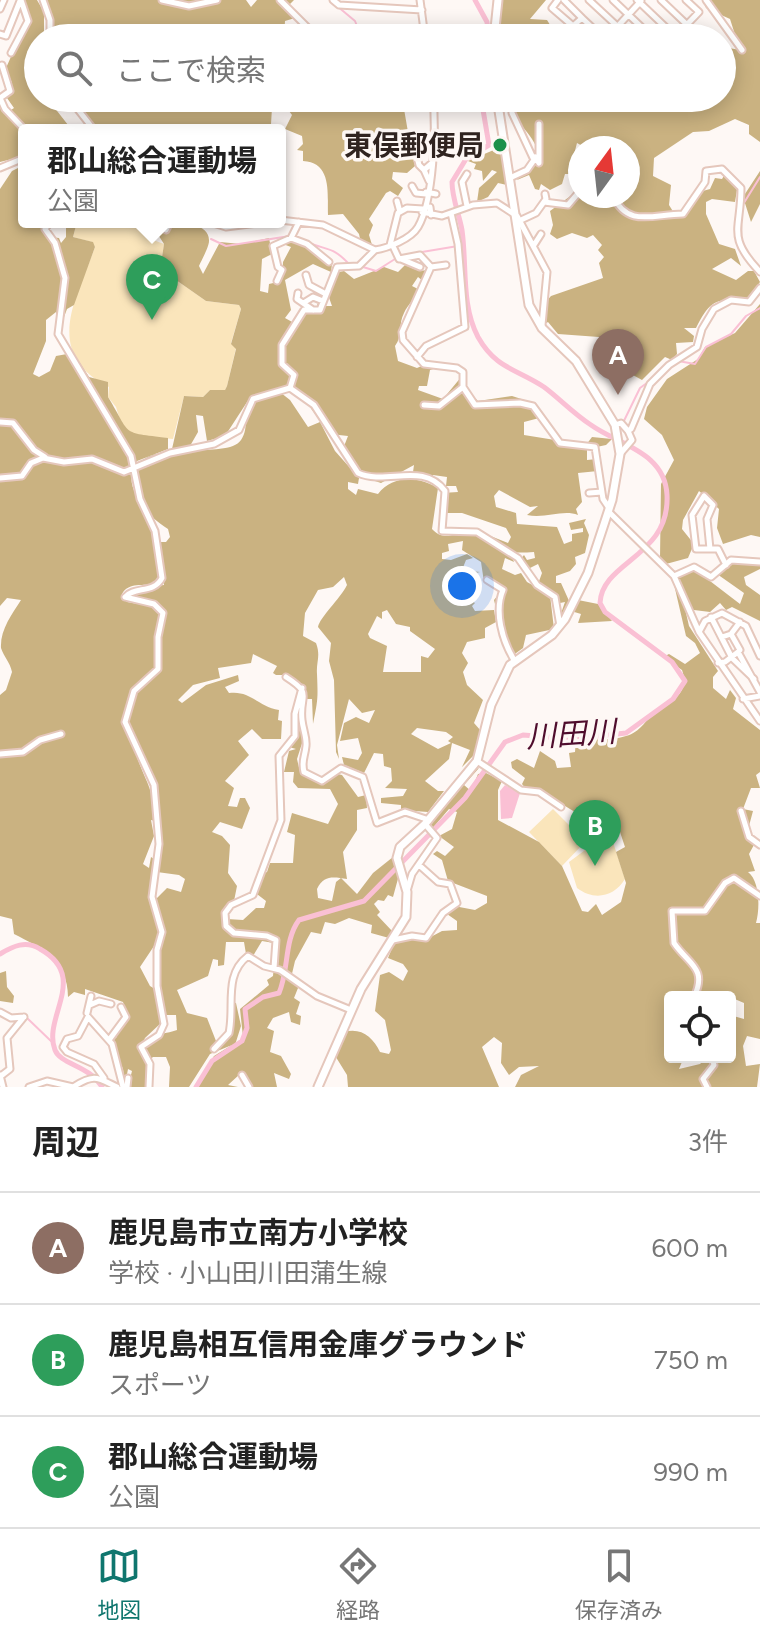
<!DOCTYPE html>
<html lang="ja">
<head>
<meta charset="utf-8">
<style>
	body { margin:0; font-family:Figtree,"Noto Sans JP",sans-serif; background:#f6f6f6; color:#222 }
	.controls { position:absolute; right:24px; bottom:24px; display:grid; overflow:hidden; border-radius:8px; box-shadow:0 4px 20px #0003 }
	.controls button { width:72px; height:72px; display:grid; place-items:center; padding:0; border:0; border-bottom:2px solid #e0e0e0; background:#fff; color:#222; font:40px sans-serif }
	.compass { position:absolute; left:568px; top:136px; width:72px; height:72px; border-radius:50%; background:#fff; box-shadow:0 4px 20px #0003; rotate:15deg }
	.you { position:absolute; left:462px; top:586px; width:28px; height:28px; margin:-20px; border:6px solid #fff; border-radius:50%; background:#1a73e8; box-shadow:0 0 0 12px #1a73e833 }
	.badge { display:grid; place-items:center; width:52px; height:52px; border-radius:50%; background:#0f766e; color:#fff; font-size:26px; font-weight:700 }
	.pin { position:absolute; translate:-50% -66px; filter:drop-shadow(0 2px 4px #0008) }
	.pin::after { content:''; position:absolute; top:42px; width:28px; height:24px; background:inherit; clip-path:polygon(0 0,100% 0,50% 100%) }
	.popup { position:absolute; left:18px; top:124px; width:268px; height:104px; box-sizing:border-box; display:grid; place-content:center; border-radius:8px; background:#fff; filter:drop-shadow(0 2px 6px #0005); font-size:26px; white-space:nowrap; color:#767676 }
	.popup b { font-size:30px; color:#222 }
	.popup::after { content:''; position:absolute; left:50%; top:100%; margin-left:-16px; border:16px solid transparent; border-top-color:#fff }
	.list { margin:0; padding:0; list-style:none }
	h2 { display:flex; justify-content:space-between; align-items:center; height:104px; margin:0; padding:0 32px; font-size:34px }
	h2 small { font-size:26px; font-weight:400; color:#767676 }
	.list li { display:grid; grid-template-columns:52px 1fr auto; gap:24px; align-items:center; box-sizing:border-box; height:112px; padding:0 32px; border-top:2px solid #e0e0e0 }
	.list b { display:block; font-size:30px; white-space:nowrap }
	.list p { margin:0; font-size:26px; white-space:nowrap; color:#767676 }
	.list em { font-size:26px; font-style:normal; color:#767676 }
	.icon { flex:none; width:44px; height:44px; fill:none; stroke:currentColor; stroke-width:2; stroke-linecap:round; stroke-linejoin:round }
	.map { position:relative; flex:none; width:760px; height:1087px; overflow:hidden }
	.search { position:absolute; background:#fff; box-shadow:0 4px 20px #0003; left:24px; right:24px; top:24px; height:88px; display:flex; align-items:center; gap:20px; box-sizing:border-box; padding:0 28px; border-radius:44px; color:#767676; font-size:30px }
	.sheet { height:440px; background:#fff }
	nav { display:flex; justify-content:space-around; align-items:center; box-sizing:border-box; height:112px; border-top:2px solid #e0e0e0; background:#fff; font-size:22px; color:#767676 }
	nav a { display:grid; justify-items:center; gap:4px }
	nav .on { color:#0f766e }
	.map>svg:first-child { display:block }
</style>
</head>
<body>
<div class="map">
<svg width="760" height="1087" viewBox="0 0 760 1087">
	<rect width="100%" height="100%" fill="#fef8f5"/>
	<path fill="#fae5bb" d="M77 222H144L145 237 164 244 161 264 166 273 206 301 239 305 241 309 231 343 236 348 227 386 225 390H210L203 397 184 396 173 439 130 435 123 430 116 407 108 397 109 387C42 353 76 300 95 247L92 242 73 237Z
		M553 809 579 835 590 824 600 834 590 845 586 841 562 866 529 832Z
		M604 836 612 839 625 879C614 897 594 901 577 888L569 862Z"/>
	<path fill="#cab281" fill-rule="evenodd" d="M23 0H37L44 12V38H38V98H53L50 102 72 130H24V156L0 162V104L8 112 14 108 7 98 12 83 6 68 29 16Z
		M45 0H246L251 7 257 0H294L288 6 295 18 285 21 284 38H52L51 15Z
		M501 0H546L530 19 547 20 552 28 563 35 498 38Z
		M703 0H760V142L749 134V125L735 119 709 131 693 132 654 158 653 176 671 185 669 205 674 213 683 211 692 194 710 189 715 178 722 179 725 174 737 190 735 202 712 199 706 202V214L719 244 735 249 741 266 731 258 712 269 736 280 748 271H754L760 282 747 300C717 299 711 298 696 328H684L694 336 693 342 676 343 677 354 672 360 665 357 642 380 598 356 596 348 606 351 599 337 558 334 548 322 543 325V305L551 296 603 278 599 263 604 257 598 250 602 245 593 235 587 238 572 233 557 239 550 234 553 225 550 211 580 189V196L589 202 590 196H628V148H586L577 143 569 174H565L562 184 550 190 541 184 539 190 535 189 529 175 517 180 538 152C533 131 507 119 512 98H722V73L728 67 725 59 729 48 740 50 730 19 706 8Z
		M72 98H179L183 110 230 98H415L414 105 404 109 408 132 413 133 410 147 415 166 407 173 393 172 392 179 403 188 398 196 390 191 386 193 369 219 373 225 369 235 373 248 361 243 359 234 343 214 328 215C327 196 333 162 303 161V151L297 150 303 144 302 136 285 129 292 115 289 111 272 108 271 124 260 130H95Z
		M496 149 502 155 507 185 498 183 488 197 477 202 479 188 497 172 492 170 483 181 482 171 474 169 476 164 468 161Z
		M24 165V222H48L46 232 50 237 59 238 61 243 66 237V222H77L73 237 93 242 95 247 74 305 67 309 61 325 57 323 56 312 46 320V341L33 374 39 377 50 371 56 356 67 354 74 366 80 363 89 377 108 382V397C132 436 119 432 168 438V449L137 461C122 484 141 500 149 519 157 536 157 559 160 577L156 584C144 586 128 582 122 594L127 602 155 607 161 614 154 638 158 655 156 669 133 691 123 719 137 745 125 718 138 687 162 664 157 636 164 613 153 603 129 601 123 595 131 588 164 585 159 542H166L170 537 168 529C145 514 134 499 134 472 146 436 227 461 241 440 250 426 242 414 249 399L225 436 207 441 203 416 196 415 198 432 190 446 172 449 184 396 203 397 210 390H225L227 386 236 349 231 344 241 309 239 305 206 301 166 273 161 264 164 244 150 222C164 222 210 218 209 241 209 247 202 259 199 266L203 274 220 242 241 244 269 238 272 254 262 259 260 291 268 293 269 284 282 281 283 262 291 247 275 241H296L316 247 323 259 332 264 331 272 313 264 285 280 291 310 285 318 294 323 302 308H316L323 290 326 306H332L326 289 334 273 344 271 354 279 384 267 398 272 405 265 419 271 428 270 423 281 418 277 412 286 418 289C415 300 408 304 404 313 398 324 403 335 395 346L398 361 417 368 426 364 437 368 430 370 427 386H419L418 390 443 399 462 376 467 390 478 401 512 396 534 403 543 417 524 422V435L586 445 592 437 612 439 606 445 587 449V460L597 459 598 471 578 473 582 502 576 509 578 515C563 509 545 519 527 515L538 506 530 507 499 490 494 496 496 507 516 513 517 524 557 527 564 544 572 541V534L583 532V528L571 530 569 523 586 519 584 523 589 535 585 553 575 557 576 564 570 571 556 576V583H561L570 603 558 622 565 602 555 604 553 592 538 584 542 573 538 564 524 571 519 561 524 555 527 560 535 558 534 552C504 554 505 551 483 533L508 543 511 537 506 528 462 513H445L439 524 442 493 458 492 456 486H446L447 477 433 475 432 478 413 472 414 465 381 483 357 475 341 454 348 436 330 434 295 387 276 389 290 400 308 427 320 422 335 451 359 478 358 484 348 482V489L356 495 358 489 378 494C393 475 417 476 438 488L432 529C445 543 456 531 472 532L512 557 514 562 505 558 502 569 515 575 521 573 527 582 550 595 554 629 526 635 523 648 512 656 504 641 494 600 503 589 496 584 484 582 481 562 462 550 463 541 448 544 449 551 442 553V559L451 560 467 554 473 558 466 560 462 570 480 572 467 575 466 580 456 572 449 578 459 592 475 603 472 606 475 611 494 610 496 622 485 628V638L467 642 462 653 468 663 463 672 467 685 483 700 474 723 481 731 476 753 462 767 470 750 452 743 449 759 425 781 438 791H444L428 812 401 810V805L381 803V798L403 796 407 789 385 788 392 781 391 768 384 766 383 754 374 753 364 773 344 765 342 757 358 760 362 753 358 738 340 741 344 723 356 717 369 723 375 710 362 713 349 699 337 745 339 759 336 752 334 680 329 661 331 643 318 627C320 617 340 599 347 585L344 577 333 587 318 590 305 613 303 636 316 643C321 656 316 662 317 674 318 699 318 699 313 724L312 699H304V686L285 675H276L273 673 277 666 253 654 251 663 218 668 220 678 193 685 178 700 182 703 206 685 238 675 239 681 225 687 229 693C251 690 258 707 279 710L278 720 282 721 281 739H262L252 729 238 741 249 755 225 781 234 788 228 806 237 807 240 798H245L250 808 242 829 220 822 212 832 222 836 230 845 228 873 237 886 234 901 222 910V922C237 938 248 936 268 938L274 943 262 941 253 956 246 954 244 942H226L224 965 218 966V960L213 959 208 976 177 990 187 1013 207 1018 216 1041 232 1028 228 1001 236 1003 241 1026 235 1045 243 1037 240 1009 269 985 267 980 273 976 276 941 267 932 232 931 224 915 227 919 243 920 256 908H264L266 901 253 891 257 876 267 872 270 863H293L295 835 287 832 292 813 328 824 338 804 330 789 298 788 293 782 294 772H284L289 751 296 749 289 747 296 732 300 701 304 737 297 759 300 772 319 783 333 773 342 775 358 797 366 795 367 808 357 810V830L343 852 347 879C333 877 324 875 317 889L318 898 332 901 336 882 341 878 357 894 373 873 393 857 399 875 393 897 388 895 384 901 378 900 374 904 380 912 377 915 393 932 389 938 371 933 372 925 349 918 335 924 325 922 321 934 311 932 295 961 291 978 300 983 294 998 300 1002 296 1014 301 1016 300 1025 291 1022 289 1012 273 1018 267 1028 274 1031 270 1052 281 1056 291 1074 289 1079 274 1073 277 1087H249L240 1074 228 1085 238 1087H194L214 1056 232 1045 210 1054 189 1087H169L170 1067 166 1057H153L148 1061C135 1032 162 1036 177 1030L176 1015H163C161 1001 156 988 156 974 157 960 162 941 160 928L154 946 140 967 150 986 155 989 162 1022 145 1038 140 1049 149 1072 145 1087H128L132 1071 128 1069 125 1085 123 1069 110 1040 117 1037 114 1029 127 1014 123 1002 85 989V995L74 992 68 997C68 960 41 948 14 934L12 919 0 916V695L6 690 12 672C10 662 4 657 1 648 0 630 12 614 21 600L7 598 0 606V189L12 171ZM387 610 396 624 410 627V631L435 649 428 658 421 656V672H383L387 646 370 638 368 634 377 616 382 619V612ZM417 728 446 732 453 737 448 741 451 743 438 749 411 734ZM137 747 141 765 157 790 160 863 157 872 179 875 185 879 181 892 167 888 153 902 159 927 149 901 158 862 151 857 149 868 143 864 154 836 151 820 155 821C155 789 143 778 135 751Z
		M760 171V204L751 222 743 197Z
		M760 304V537L751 535 723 544 717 528 719 509 699 491 683 520 682 529 694 544 688 558 666 564 660 559 661 484 674 460 662 435 644 419 647 407 667 379 698 359 705 347 735 333Z
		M760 558V569L744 577 746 585 760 595V621L732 607 726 610 720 603 710 612 694 610 693 615 677 576 693 568 740 604 744 593 717 574 734 560Z
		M673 580 683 600 689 626 718 671 713 677V688L726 699 730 690 736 698 733 709 760 730V772L756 775 760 788H751L743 809 753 811 746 837 755 843 749 854 755 871 748 872C760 881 760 909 756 923H760V1039L747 1036 743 1046 746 1066 760 1064 757 1087H515L521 1075 539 1066 519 1067 509 1075 501 1063 502 1043 494 1037 482 1047 499 1087H348L347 1075 334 1054 344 1032C361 1027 373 1037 380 1052L389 1054 391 1050 385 1020 375 1011 380 975 389 972 403 981 408 971 403 964 388 958 395 941 411 937 425 940 442 931 457 930V921L447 914 454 906 475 910 487 903V896L448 881 442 860 433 854 437 851 445 856 454 847 439 836 452 829 457 812 449 809 431 830 428 825 470 771 479 768 464 785 471 791 478 774 486 773 502 781 498 790V820L539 842 562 866 582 911 588 912 596 904 602 915 621 902 626 883 616 852 625 847 620 832 601 828 539 790 526 789 522 784 525 778 512 768 511 762 517 759 534 768 540 751 555 761 557 768 571 767 569 753 575 752 576 739C592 739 611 741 626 736 641 732 644 721 655 713 670 701 691 694 682 670L663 657 669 654 685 664 700 653 695 643 686 636ZM670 997H730L744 1003V1019L730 1015V1057H721L716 1063 707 1057 700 1064 679 1069 684 1057H670Z
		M578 600 598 604 612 621 578 623 581 614 571 611Z
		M6 971 7 987 14 996 13 1003 0 1001V973Z"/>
	<path fill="#fac0d4" d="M505 785 520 793 512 818 501 819 500 791Z"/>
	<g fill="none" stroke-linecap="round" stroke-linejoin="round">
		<path stroke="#fac0d4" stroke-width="2" d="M337 6 355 21 359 31 373 38
			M471 38 482 36
			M742 206 760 177
			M740 236 747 252
			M211 239 226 246 290 236
			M309 243C330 251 333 247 349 264
			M410 254 458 246
			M363 267 376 271 395 259
			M678 361 695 364 706 347 731 334 746 316 760 308
			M619 431 640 388 651 380
			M26 1017 53 1043"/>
		<path stroke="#fac0d4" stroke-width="5" d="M475 0 487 22 489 38
			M0 954C13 946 26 940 40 949 90 977 42 1017 55 1050 61 1065 89 1065 102 1087
			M196 1087 212 1061 242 1041 247 1028 245 1009 263 997 279 993C289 970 284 940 299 920L364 901 465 798 505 742 523 735 573 739 626 733 673 699 685 681 672 662 605 612 600 603C602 561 670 557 667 495 665 452 619 445 591 425 574 414 560 399 544 387 517 369 496 369 478 337 461 305 467 265 462 230 459 214 452 198 452 182L466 159 489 145 481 98"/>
		<defs>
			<path id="minor" d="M43 0 50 20V38
				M162 0 189 6 217 0
				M280 0 318 38
				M333 0 339 5 422 10
				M420 0 425 38
				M558 0 552 8 573 26 582 18 564 0
				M589 0 630 38
				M613 0 653 38
				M637 0 677 38
				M661 0 701 38
				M706 0 742 50
				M0 9 4 0
				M582 18 598 33 594 38
				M617 27 641 1
				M0 34 6 36 20 1
				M675 37 699 12 686 0
				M568 38 572 33 578 38
				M11 53 28 21 21 0
				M722 57 725 60 722 64
				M0 98 5 109 25 130
				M0 98 10 91 2 65
				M69 98 94 130
				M511 98 512 113 534 160 527 170 512 177
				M417 157 419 165 424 170
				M535 157 539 163V124
				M0 168 24 158
				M429 181 424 170 432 163
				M412 186 416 193 426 194
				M426 192 436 194
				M613 196C628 228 653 214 683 214L705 182 706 171 722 169 741 188C741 230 726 236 760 272
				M397 201 400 212
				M544 202 568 205 580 191
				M467 206 462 182 467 174
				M430 207 431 215
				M422 212 442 216 473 205 497 203 517 216 547 272 542 325
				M280 220 323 225 375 250C388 248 411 239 418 227 434 199 436 130 433 98
				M521 220 536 213 546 199 545 194
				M50 222 45 229 55 243 65 278 58 334 131 456 140 499 155 531 162 578C154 594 134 586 125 597L154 604 163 613 158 637V669L134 691 125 722 154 785 159 844 152 897 162 932 157 950V986L164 1024 159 1035 141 1047 150 1064 149 1087
				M210 222 226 227 265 222
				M166 230 170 222
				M291 238 307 244 329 262
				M392 244 399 259 420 255 431 267 402 332 403 340 424 364 457 368 463 372V387L475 405 520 403 533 406 560 443 595 447 603 499 609 508
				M390 245 398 213 407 208 423 209
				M534 245 541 234
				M401 259 420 267
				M431 267 446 265
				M306 275 309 285 324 293
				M277 281 282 270 278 267 273 246 291 238 299 222
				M298 293 297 299 313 310
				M305 302 313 297 323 301
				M417 357 426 346 465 327 458 244 451 213
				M290 388 294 375 282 364V345L304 310H320L337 267 359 266 375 250
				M424 405 439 406 463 387
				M0 422 13 423 34 450 45 457
				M615 425 621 423 628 431 631 429 650 384 669 365 697 347 702 329 714 309 731 300 749 302 760 288
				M620 454 632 440 628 431
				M0 478 22 476 31 463 43 458 64 462 92 459 124 472 170 453 214 444 239 430 253 399 290 388 314 405 358 473C386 486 423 461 445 491L442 531 477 532 518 558 537 585 555 597 560 626
				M589 493 602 492
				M609 512 674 576 699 632 760 721
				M710 549 707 519 713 505 704 496 692 515 696 549H718L726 565
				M674 576 694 567 711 577 731 560 760 562
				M487 580 503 590C494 611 502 640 514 660
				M711 617 732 658 754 679
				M699 632 705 621 722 613 746 626 760 656
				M731 634 740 650 738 652
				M722 637 731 634 740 622
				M718 663 725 662 738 652 760 692
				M286 677C314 695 299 694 302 720 303 730 307 737 306 746 305 757 301 761 304 772L322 781 341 768 363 777 377 823 405 812 429 820
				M743 699 760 696
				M0 754 23 752 40 740 61 734
				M477 761 521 790 539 792 561 807
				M741 811 749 837 760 845
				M407 891 412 874 437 838 425 824
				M393 940 412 936 426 938 443 913 457 903 450 884 438 882 419 865
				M274 968 276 940 267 936 234 933 226 926 225 913 231 905 253 895 281 820 279 756 295 736V714L302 688
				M694 997C708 968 688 964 674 943L672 911H705L725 883 734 878 760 896
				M90 1005 99 1001 111 1004
				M0 1012 11 1018 24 1017
				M87 1013 91 996
				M109 1040 126 1017 121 1007
				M214 1049 229 1033C235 1006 223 975 248 956L264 966 280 970 317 996 351 1010
				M0 1075 3 1087
				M242 1075 249 1087
				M1 1076 10 1069 7 1038 24 1017
				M104 1078 94 1064 67 1052 63 1047 67 1039 78 1036 88 1017 112 1044 123 1087
				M29 1087 47 1081 73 1087C95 1073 98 1078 117 1087
				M127 1087 128 1078
				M707 1087 703 1079 714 1065 712 1057"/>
			<path id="major" d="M494 38 498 0
				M318 1087 361 989 406 917 407 892 397 858 400 847 425 824 477 761 491 705 510 665 552 635 565 619 588 573 612 500 620 454 615 425 576 361 542 328 529 305 497 98"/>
		</defs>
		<use href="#minor" stroke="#e5c7bc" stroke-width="9"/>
		<use href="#major" stroke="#e5c7bc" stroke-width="11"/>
		<use href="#minor" stroke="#fff" stroke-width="5"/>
		<use href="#major" stroke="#fff" stroke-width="7"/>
	</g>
	<circle fill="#1d904a" stroke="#fef8f5" stroke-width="3" cx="500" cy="145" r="8"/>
	<g text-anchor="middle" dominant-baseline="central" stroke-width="7" stroke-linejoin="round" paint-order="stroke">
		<g font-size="28" font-weight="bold" fill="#302420" stroke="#fef8f5" text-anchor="end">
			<text x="484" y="145">東俣郵便局</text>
		</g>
		<g font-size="30" font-style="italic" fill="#4f0d2d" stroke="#fef8f5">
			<text transform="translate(571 734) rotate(-4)">川田川</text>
		</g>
	</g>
</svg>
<div class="controls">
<button><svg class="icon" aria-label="locate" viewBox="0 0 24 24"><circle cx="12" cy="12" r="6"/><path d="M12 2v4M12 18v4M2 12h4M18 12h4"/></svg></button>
</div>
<svg class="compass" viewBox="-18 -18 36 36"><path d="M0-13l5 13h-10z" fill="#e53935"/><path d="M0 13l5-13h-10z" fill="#767676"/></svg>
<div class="you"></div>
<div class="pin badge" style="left:618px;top:395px;background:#8d6e63">A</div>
<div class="pin badge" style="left:595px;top:866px;background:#2e9e5b">B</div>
<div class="pin badge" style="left:152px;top:320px;background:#2e9e5b">C</div>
<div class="popup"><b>郡山総合運動場</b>公園</div>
<div class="search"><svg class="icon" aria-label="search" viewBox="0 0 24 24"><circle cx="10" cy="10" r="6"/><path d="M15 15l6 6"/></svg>ここで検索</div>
</div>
<section class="sheet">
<h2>周辺<small>3件</small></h2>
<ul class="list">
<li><span class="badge" style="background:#8d6e63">A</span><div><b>鹿児島市立南方小学校</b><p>学校 · 小山田川田蒲生線</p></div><em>600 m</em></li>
<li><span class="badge" style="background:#2e9e5b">B</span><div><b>鹿児島相互信用金庫グラウンド</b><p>スポーツ</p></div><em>750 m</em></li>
<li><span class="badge" style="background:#2e9e5b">C</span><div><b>郡山総合運動場</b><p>公園</p></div><em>990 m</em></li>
</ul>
</section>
<nav>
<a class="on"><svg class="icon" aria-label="map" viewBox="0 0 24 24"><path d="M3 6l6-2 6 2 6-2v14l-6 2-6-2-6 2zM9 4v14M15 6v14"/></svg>地図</a>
<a><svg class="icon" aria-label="directions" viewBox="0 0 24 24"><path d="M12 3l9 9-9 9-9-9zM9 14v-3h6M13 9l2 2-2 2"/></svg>経路</a>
<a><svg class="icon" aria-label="saved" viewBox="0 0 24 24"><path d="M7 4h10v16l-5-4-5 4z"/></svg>保存済み</a>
</nav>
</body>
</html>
